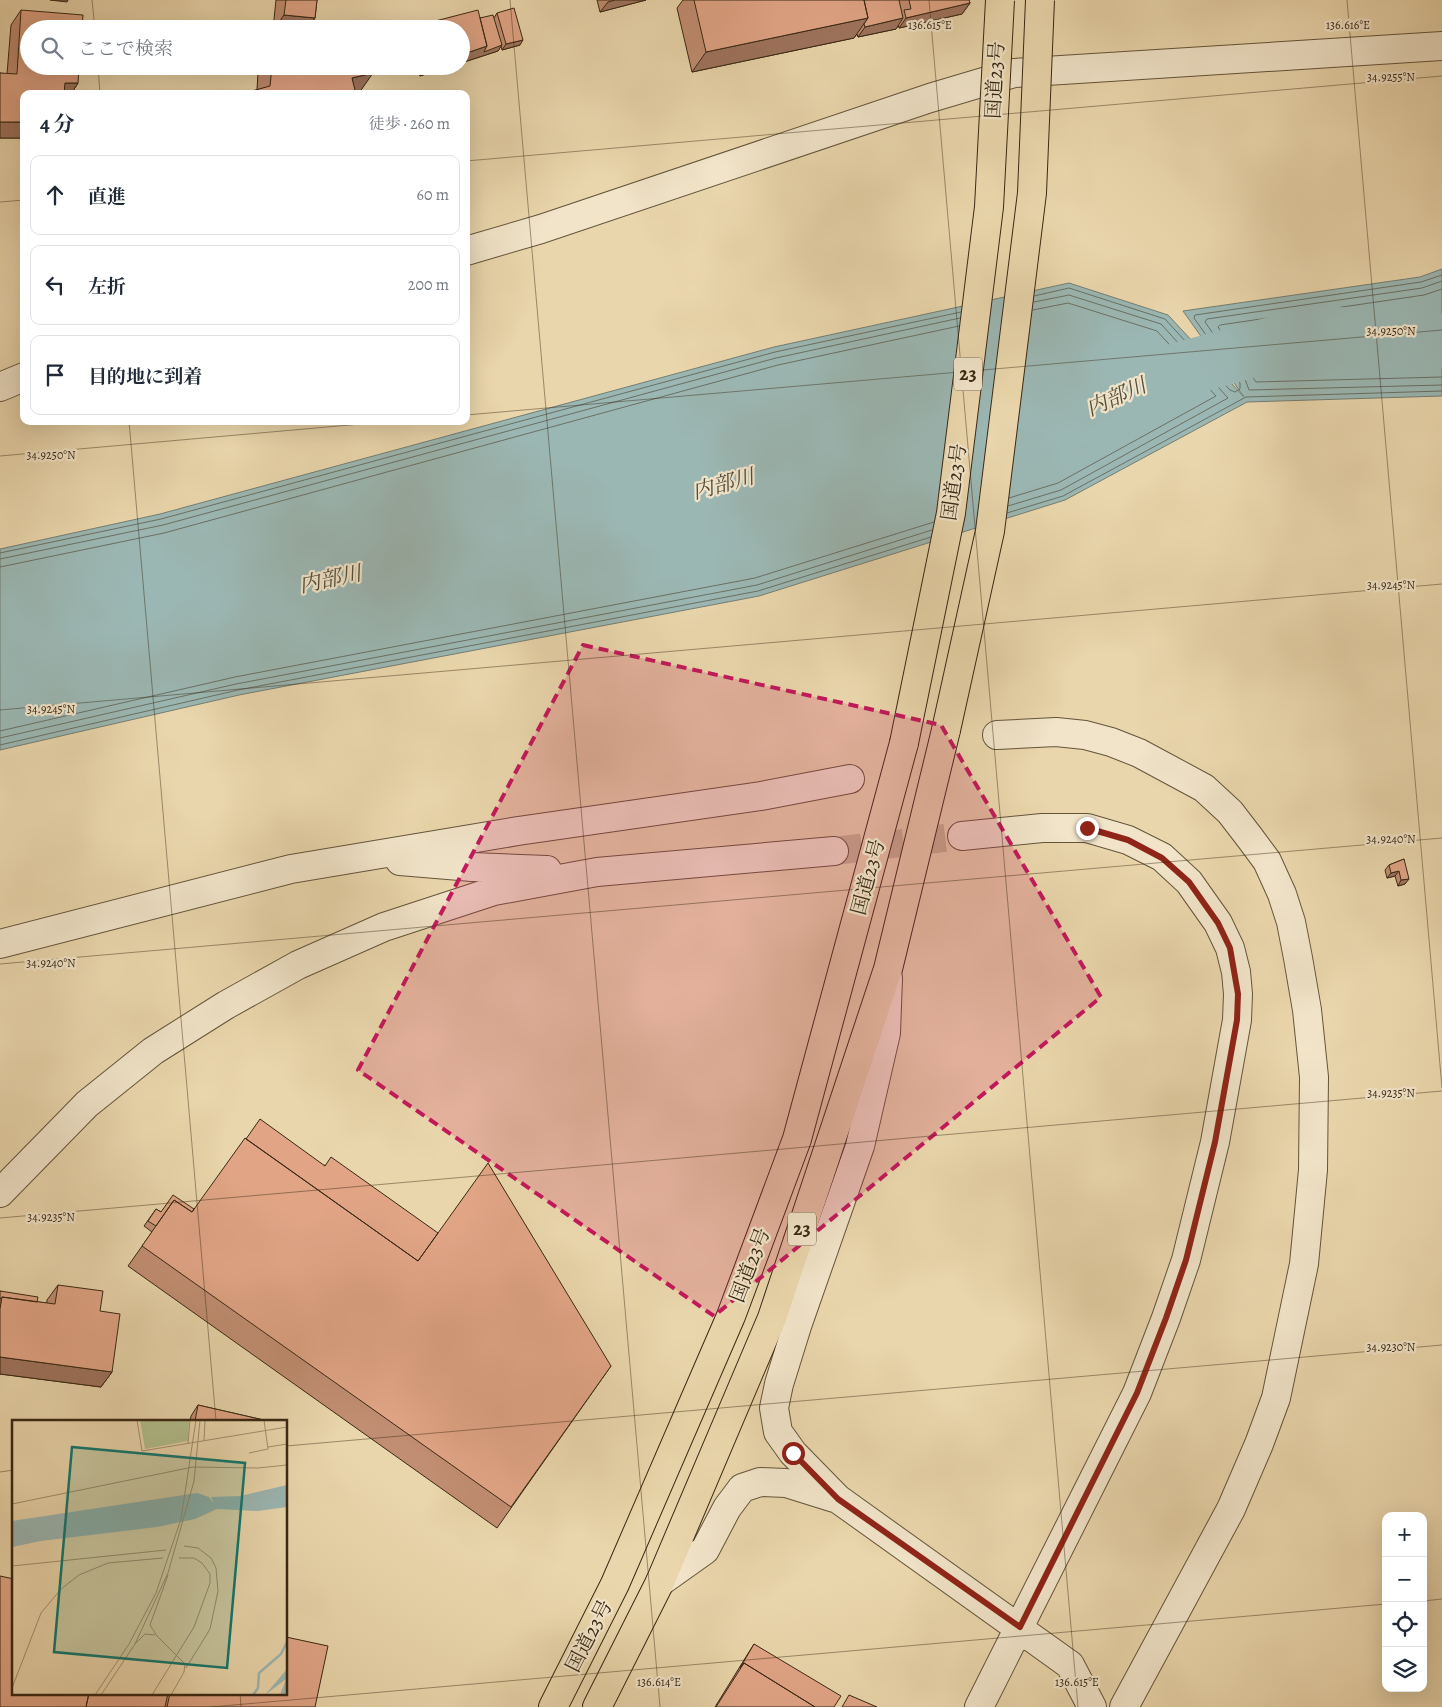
<!DOCTYPE html>
<html lang="ja">
<head>
<meta charset="utf-8">
<style>
	body { margin:0; font-family:Alegreya,"Noto Serif JP",serif; background:#f2f2f3; color:#1f2937 }
	.controls { position:absolute; right:15px; bottom:15px; display:grid; overflow:hidden; border-radius:10px; box-shadow:0 5px 20px #0002 }
	.controls button { width:45px; height:45px; display:grid; place-items:center; padding:0; border:0; border-bottom:1px solid #e0e1e3; background:#fff; color:#1f2937; font:25px sans-serif }
	.stop { position:absolute; width:15px; height:15px; margin:-11px; border:4px solid #8f2418; border-radius:50%; background:#fff }
	.stop.end { background:#8f2418; border-color:#fff; box-shadow:0 1px 5px #0008 }
	.list { margin:0; padding:0; list-style:none }
	h2 { display:flex; justify-content:space-between; align-items:center; height:65px; margin:0; padding:0 20px; font-size:21px }
	h2 small { font-size:16px; font-weight:400; color:#747a83 }
	.list li { display:grid; grid-template-columns:32px 1fr auto; gap:15px; align-items:center; box-sizing:border-box; height:80px; margin:0 10px 10px; padding:0 10px; border:1px solid #e0e1e3; border-radius:10px }
	.list b { display:block; font-size:19px; white-space:nowrap }
	.list em { font-size:16px; font-style:normal; color:#747a83 }
	.icon { flex:none; width:28px; height:28px; fill:none; stroke:currentColor; stroke-width:2; stroke-linecap:round; stroke-linejoin:round }
	.map { position:relative; flex:none; width:1442px; height:1707px; overflow:hidden }
	.search { position:absolute; background:#fff; box-shadow:0 5px 20px #0002; left:20px; top:20px; width:450px; height:55px; display:flex; align-items:center; gap:12px; box-sizing:border-box; padding:0 18px; border-radius:28px; color:#747a83; font-size:19px }
	.panel { position:absolute; background:#fff; box-shadow:0 5px 20px #0002; left:20px; top:90px; width:450px; height:335px; border-radius:10px }
	.map>svg:first-child { display:block }
</style>
</head>
<body>
<div class="map">
<svg width="1442" height="1707" viewBox="0 0 1442 1707">
	<rect width="100%" height="100%" fill="#ead6ac"/>
	<filter id="stains"><feTurbulence type="fractalNoise" baseFrequency=".004" numOctaves="4"/><feColorMatrix values="0 0 0 0 .2 0 0 0 0 .09 0 0 0 0 .02 0 0 0 .5 -.17"/></filter>
	<radialGradient id="worn" r=".72"><stop offset=".6" stop-color="#630" stop-opacity="0"/><stop offset="1" stop-color="#630" stop-opacity=".3"/></radialGradient>
	<path fill="#9bb7b3" stroke="#737e73" d="M1442 269V396L1247 402 1065 500 759 596 239 695 0 750V549L160 514 774 347 1069 283 1168 315 1244 397 1183 311 1420 277Z"/>
	<g fill="none" stroke-linecap="round" stroke-linejoin="round">
		<path stroke="#6a7064" stroke-width="1" d="M1442 281 1422 288 1207 319 1205 322 1245 379 1249 390 1442 385
			M1442 289 1424 295 1220 325 1218 327 1256 382 1442 377
			M1034 296 1069 288 1165 319 1230 390 1235 392 1240 389V383L1194 318 1195 315 1421 282 1442 275
			M1009 498 1058 483 1216 396 1157 331 1068 303 1033 310
			M1008 506 1061 490 1228 398 1161 324 1069 295 1034 302
			M1007 513 1063 496 1246 397 1442 391
			M0 553 161 519 775 352 961 312
			M0 559 163 525 776 358 960 318
			M0 567 164 533 778 365 959 326
			M0 731 235 677 755 578 934 522
			M0 738 236 684 757 585 932 530
			M0 745 238 690 758 591 931 537"/>
		<path stroke="#9bb7b3" stroke-width="55" d="M1138 388 1179 370 1314 333 1442 341"/>
		<path stroke="#c6b38e" stroke-width="28" stroke-dasharray="28 14" stroke-linecap="butt" d="M834 851 962 836"/>
		<defs>
			<path id="minor" d="M466 251 541 229 930 98 1014 73 1442 46
				M0 387 24 377
				M997 735 1056 732 1085 735 1111 742 1139 753 1204 788 1230 812 1250 838 1267 861 1282 894 1291 922 1298 958 1307 1010 1314 1077 1313 1170 1304 1264 1276 1398 1259 1444 1231 1509 1124 1707
				M962 836 1042 828H1087L1128 840 1162 857 1189 882 1218 923 1230 948 1236 972 1238 994 1237 1020 1215 1142 1186 1260 1166 1318 1137 1393 979 1707
				M400 861 472 867 547 870
				M0 944 291 869 518 831 761 796 850 779
				M888 978 886 1033 860 1146 797 1326 779 1384 774 1408 778 1432 793 1453 838 1499 1070 1665 1092 1707
				M0 1193 87 1104 153 1051 226 1005 298 965 384 927 494 891 597 872 834 851
				M660 1582 705 1550 727 1508 742 1488 760 1482 786 1483 834 1498"/>
			<path id="highway" d="M553 1707 615 1584 731 1316 797 1139 904 743
				M597 1707 660 1582 772 1318 888 969 946 730"/>
		</defs>
		<use href="#minor" stroke="#64543a" stroke-width="30"/>
		<use href="#highway" stroke="#382814" stroke-width="30"/>
		<use href="#minor" stroke="#f1e4c9" stroke-width="28"/>
		<use href="#highway" stroke="#ead6ac" stroke-width="28"/>
		<defs>
			<path id="highway-bridge" d="M946 730 990 531 1032 193 1040 0
				M904 743 951 513 989 207 1000 0"/>
		</defs>
		<use href="#highway-bridge" stroke="#382814" stroke-width="30" stroke-linecap="butt"/>
		<use href="#highway-bridge" stroke="#ead6ac" stroke-width="28"/>
	</g>
	<path fill="#c28e73" stroke="#382814" d="M276 0H317L315 18 307 29H273Z
		M597 0H646L600 12Z
		M683 0H969L970 3 962 14 899 28 898 25 896 29 858 37 857 34 854 38 692 72 677 8Z
		M21 10 78 83 71 94H24V138H0V73L7 74 11 25Z
		M497 13 520 45 502 50 501 46 498 51 461 63V29H414L416 26 480 18H494Z
		M263 66H386V67L373 70 359 93 257 90 258 72Z
		M417 66H451L420 76Z
		M1404 859 1405 884 1398 886 1395 876 1387 878 1385 870 1389 865Z
		M325 1165 611 1366 497 1528 128 1266 152 1232 144 1226 156 1209 161 1212 194 1209Z
		M58 1285 100 1311 112 1372 101 1387 0 1374V1291L37 1302 47 1303V1300Z
		M198 1405 268 1421H190L191 1416Z
		M754 1644 834 1707H715L744 1660Z
		M14 1693H286L315 1707H0Z"/>
	<path fill="#9e745e" stroke="#382814" d="M50 0H68L67 2Z
		M615 0H646L600 12 608 2Z
		M970 3 962 14 899 28 906 18Z
		M284 15 315 18 307 29H274Z
		M868 18 854 38 692 72 706 52Z
		M903 18 896 29 858 37 865 27Z
		M523 40 520 45 502 50 506 44Z
		M502 45 498 51 461 63V55L487 46Z
		M370 66H386V67L361 73Z
		M427 66H451L420 76Z
		M373 73 359 93 355 94 352 78Z
		M65 83H78L71 94H57Z
		M0 122H24V138H0Z
		M1399 871 1395 876 1387 878 1391 873Z
		M1409 879 1405 884 1398 886 1401 880Z
		M0 1357 112 1372 101 1387 0 1374Z"/>
	<path fill="#e1a586" stroke="#382814" d="M286 0H317L315 18 284 15Z
		M694 0H864L868 18 706 52Z
		M864 0H899L903 18 865 27 864 24 868 18Z
		M909 0H969L970 3 906 18 904 10 911 9Z
		M514 8 523 40 506 44 497 13Z
		M21 10 83 15 82 29H29V66H79L78 83H65L64 94H24V122H0V73L17 74Z
		M478 10 487 46 461 55V29H417L416 26Z
		M493 15 502 45 484 52 487 46 480 18Z
		M272 66H372L373 73 352 78 356 94H241L270 86Z
		M1404 859 1409 879 1401 880 1399 871 1391 873 1389 865Z
		M260 1119 325 1166 331 1157 438 1233 418 1261 246 1139Z
		M245 1138 418 1261 488 1163 611 1366 511 1507 142 1246 174 1200 192 1212Z
		M173 1195 194 1209 192 1212 174 1200 156 1226 148 1221 156 1209 161 1212Z
		M58 1285 103 1291 100 1311 120 1314 112 1372 0 1357V1309L2 1297 55 1304Z
		M0 1291 38 1297 37 1302 2 1297 0 1299Z
		M198 1405 268 1421H195Z
		M0 1576 14 1579V1693H89L86 1707H0Z
		M286 1637 328 1646 315 1707H167L170 1693H286Z
		M754 1644 841 1696 834 1707H815L744 1663 740 1668Z
		M744 1663 815 1707H716Z
		M89 1693H168L165 1707H86Z
		M849 1695 877 1707H842Z"/>
	<g fill="none" stroke-linecap="round" stroke-linejoin="round">
		<path stroke="#8f2418" stroke-width="6" d="M793 1453 838 1499 1020 1627 1137 1393 1166 1318 1186 1260 1215 1142 1237 1020 1238 994 1230 948 1218 923 1189 882 1162 858 1128 840 1087 828"/>
	</g>
	<path fill="#c2185b" fill-opacity="0.2" stroke="#c2185b" stroke-width="4" stroke-dasharray="10 6" stroke-linejoin="round" d="M583 645 941 725 1101 997 714 1316 358 1070Z"/>
	<path fill="none" stroke="#382814" stroke-width="1" stroke-opacity="0.45" d="M92 0 95 29M510 0 660 1707M929 0 1078 1707M1347 0 1442 1088M98 66 100 94M466 161 1442 76M0 202 24 200M466 415 1442 330M129 421 216 1421M0 456 395 421M0 710 1442 584M0 964 1442 838M0 1218 1442 1091M286 1446 1442 1345M0 1472 14 1470M1423 1601 1442 1599M240 1693 241 1707M211 1707 1386 1604"/>
	<g text-anchor="middle" dominant-baseline="central" stroke-width="4.5" stroke-linejoin="round" paint-order="stroke">
		<g fill="#f1e4c9" stroke="#70604a" stroke-width="1">
			<rect x="954" y="357.5" width="28" height="33" rx="4"/>
			<rect x="788" y="1212.5" width="28" height="33" rx="4"/>
		</g>
		<g font-size="19" font-weight="bold" fill="#382814">
			<text x="968" y="374">23</text>
			<text x="802" y="1229">23</text>
		</g>
		<g font-size="20" fill="#382814" stroke="#f1e4c9">
			<text transform="translate(995 80) rotate(-87)">国道23号</text>
			<text transform="translate(954 482) rotate(-82)">国道23号</text>
			<text transform="translate(868 877) rotate(-75)">国道23号</text>
			<text transform="translate(750 1265) rotate(-69)">国道23号</text>
			<text transform="translate(589 1636) rotate(-63)">国道23号</text>
		</g>
		<g font-size="21" font-style="italic" fill="#514c3c" stroke="#f1e4c9">
			<text transform="translate(1116 397) rotate(-24)">内部川</text>
			<text transform="translate(723 484) rotate(-15)">内部川</text>
			<text transform="translate(330 579) rotate(-12)">内部川</text>
		</g>
	</g>
	<g transform="translate(12 1420)">
		<rect width="275" height="275" fill="#ead6ac"/>
		<path d="M128 0H177L176 21 133 29Z" fill="#b2bf8d"/>
		<path d="M275 65V87L246 91 205 89 183 99 145 107 29 121 0 127V101L185 73 197 77 202 84 199 77 228 76ZM275 249V275H268L274 259 253 275Z" fill="#9bb7b3"/>
		<path fill="none" stroke="#9bb7b3" stroke-width="2.5" d="M241 275 246 268 247 253 269 234 275 222"/>
		<path fill="none" stroke="#a3906f" stroke-width="1" d="M125 0 130 31 275 7M192 21 193 0M176 23 178 0M256 27 275 24M237 33 256 29 252 0M0 84 181 47 246 48 275 45M172 126 186 128 199 138 204 148 206 171 198 209 174 248M0 146 154 130M156 155 138 205 145 216 173 244 172 252 159 275M123 224 133 214 143 215M0 268 29 193 49 169 67 155 96 143 151 138M83 275 117 224 144 173 169 99 184 0M89 275 123 224 156 153 182 61 188 0M140 275 182 207 198 163V154L190 143 182 138H167"/>
		<path fill="#0f766e" fill-opacity="0.15" stroke="#0f766e" stroke-width="2.5" d="M60 27 233 43 215 248 42 232Z"/>
		<rect width="275" height="275" fill="none" stroke="#382814" stroke-width="2.5"/>
	</g>
	<g font-size="12" text-anchor="middle" fill="#382814" stroke="#f1e4c9" stroke-width="4.5" stroke-linejoin="round" paint-order="stroke">
		<text x="930" y="29">136.615°E</text>
		<text x="1348" y="29">136.616°E</text>
		<text x="1391" y="81">34.9255°N</text>
		<text x="1391" y="335">34.9250°N</text>
		<text x="51" y="459">34.9250°N</text>
		<text x="1391" y="589">34.9245°N</text>
		<text x="51" y="713">34.9245°N</text>
		<text x="1391" y="843">34.9240°N</text>
		<text x="51" y="967">34.9240°N</text>
		<text x="1391" y="1097">34.9235°N</text>
		<text x="51" y="1221">34.9235°N</text>
		<text x="1391" y="1351">34.9230°N</text>
		<text x="659" y="1686">136.614°E</text>
		<text x="1077" y="1686">136.615°E</text>
	</g>
	<rect width="100%" height="100%" filter="url(#stains)"/>
	<rect width="100%" height="100%" fill="url(#worn)"/>
</svg>
<div class="controls">
<button>+</button>
<button>−</button>
<button><svg class="icon" aria-label="locate" viewBox="0 0 24 24"><circle cx="12" cy="12" r="6"/><path d="M12 2v4M12 18v4M2 12h4M18 12h4"/></svg></button>
<button><svg class="icon" aria-label="layers" viewBox="0 0 24 24"><path d="M12 4l9 5-9 5-9-5zM3 14l9 5 9-5"/></svg></button>
</div>
<div class="stop" style="left:793px;top:1453px"></div>
<div class="stop end" style="left:1087px;top:828px"></div>
<div class="search"><svg class="icon" aria-label="search" viewBox="0 0 24 24"><circle cx="10" cy="10" r="6"/><path d="M15 15l6 6"/></svg>ここで検索</div>
<section class="panel">
<h2>4 分<small>徒歩 · 260 m</small></h2>
<ul class="list">
<li><svg class="icon" aria-label="ahead" viewBox="0 0 24 24"><path d="M12 20V5M6 11l6-6 6 6"/></svg><div><b>直進</b></div><em>60 m</em></li>
<li><svg class="icon" aria-label="left" viewBox="0 0 24 24"><path d="M17 20v-9H6M10 6l-5 5 5 5"/></svg><div><b>左折</b></div><em>200 m</em></li>
<li><svg class="icon" aria-label="arrive" viewBox="0 0 24 24"><path d="M6 21V4h12l-3 4 3 4H6"/></svg><div><b>目的地に到着</b></div></li>
</ul>
</section>
</div>
</body>
</html>
